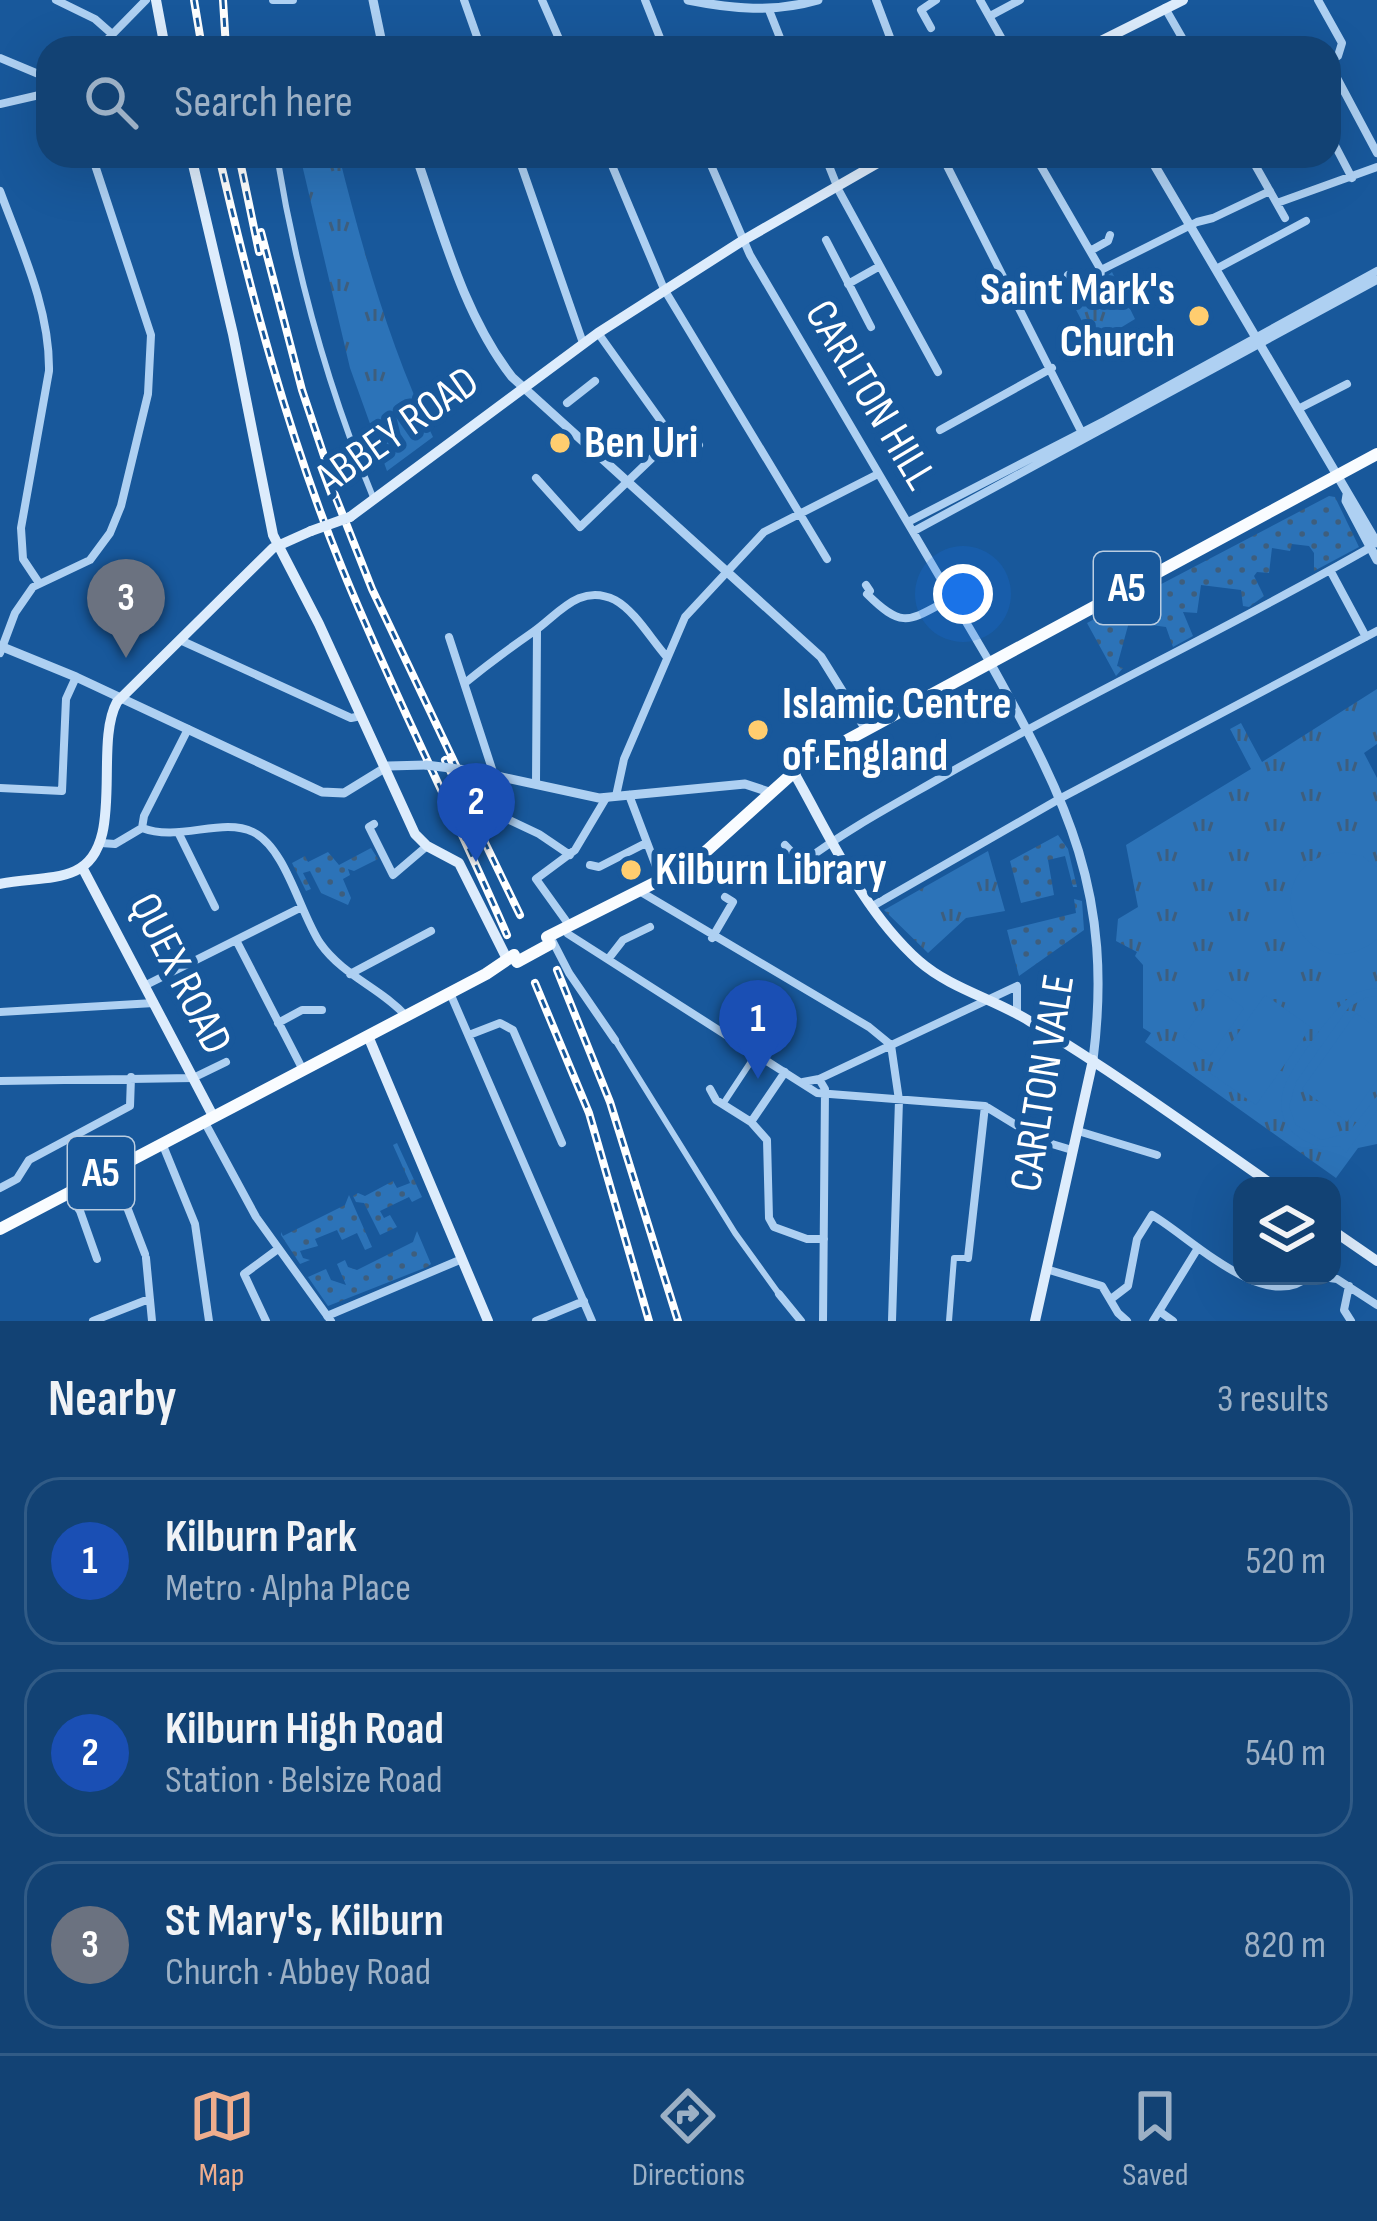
<!DOCTYPE html>
<html lang="en">
<head>
<meta charset="utf-8">
<style>
	body { margin:0; font-family:"Sofia Sans Condensed",sans-serif; background:#1f4d7c; color:#f1f3f6 }
	.controls { position:absolute; right:36px; bottom:36px; display:grid; overflow:hidden; border-radius:24px; box-shadow:0 12px 48px #0002 }
	.controls button { width:108px; height:108px; display:grid; place-items:center; padding:0; border:0; border-bottom:3px solid #315b86; background:#124274; color:#f1f3f6; font:60px sans-serif }
	.you { position:absolute; left:963px; top:594px; width:42px; height:42px; margin:-30px; border:9px solid #fff; border-radius:50%; background:#1a73e8; box-shadow:0 0 0 18px #1a73e833 }
	.badge { display:grid; place-items:center; width:78px; height:78px; border-radius:50%; background:#eead8d; color:#fff; font-size:39px; font-weight:700 }
	.pin { position:absolute; translate:-50% -99px; filter:drop-shadow(0 3px 6px #0008) }
	.pin::after { content:''; position:absolute; top:63px; width:42px; height:36px; background:inherit; clip-path:polygon(0 0,100% 0,50% 100%) }
	.list { margin:0; padding:0; list-style:none }
	h2 { display:flex; justify-content:space-between; align-items:center; height:156px; margin:0; padding:0 48px; font-size:51px }
	h2 small { font-size:39px; font-weight:400; color:#9cb0c5 }
	.list li { display:grid; grid-template-columns:78px 1fr auto; gap:36px; align-items:center; box-sizing:border-box; height:168px; margin:0 24px 24px; padding:0 24px; border:3px solid #315b86; border-radius:36px }
	.list b { display:block; font-size:45px; white-space:nowrap }
	.list p { margin:0; font-size:39px; white-space:nowrap; color:#9cb0c5 }
	.list em { font-size:39px; font-style:normal; color:#9cb0c5 }
	.icon { flex:none; width:66px; height:66px; fill:none; stroke:currentColor; stroke-width:2; stroke-linecap:round; stroke-linejoin:round }
	.map { position:relative; flex:none; width:1377px; height:1321px; overflow:hidden }
	.search { position:absolute; background:#124274; box-shadow:0 12px 48px #0002; left:36px; right:36px; top:36px; height:132px; display:flex; align-items:center; gap:30px; box-sizing:border-box; padding:0 42px; border-radius:36px; color:#9cb0c5; font-size:45px }
	.sheet { height:732px; background:#124274 }
	nav { display:flex; justify-content:space-around; align-items:center; box-sizing:border-box; height:168px; border-top:3px solid #315b86; background:#124274; font-size:33px; color:#9cb0c5 }
	nav a { display:grid; justify-items:center; gap:6px }
	nav .on { color:#eead8d }
	.map>svg:first-child { display:block }
</style>
</head>
<body>
<div class="map">
<svg width="1377" height="1321" viewBox="0 0 1377 1321">
	<defs>
		<pattern id="grass-dots" width="8" height="8" patternUnits="userSpaceOnUse" patternTransform="scale(3)"><rect width="8" height="8" fill="#2c73b8"/><path d="M2 2h.1M6 6h.1" fill="none" stroke="#3e5e7d" stroke-width="1.8" stroke-linecap="round"/></pattern>
		<pattern id="park-tufts" width="24" height="20" patternUnits="userSpaceOnUse" patternTransform="scale(3)"><rect width="24" height="20" fill="#2c73b8"/><path d="M3 7l-1-3M5 7V3M7 7l1-3M15 17l-1-3M17 17v-4M19 17l1-3" fill="none" stroke="#3e5e7d"/></pattern>
	</defs>
	<rect width="100%" height="100%" fill="#18589b"/>
	<path fill="url(#grass-dots)" d="M1329 496 1335 497 1359 547 1314 571V553L1309 546 1292 544 1290 551 1272 548 1269 573 1257 572 1254 576 1264 596 1249 607 1243 606 1241 590 1201 585 1197 613 1183 612 1193 636 1173 647 1166 627 1129 622 1117 666 1123 668 1116 676 1087 623Z
		M1058 835 1068 849 1077 887H1073L1065 856 1048 860 1054 895 1021 903 1010 861Z
		M371 848 378 859 354 871 348 869 350 875 343 879 351 898 348 905 321 893 310 871 303 873 311 889 306 891 292 863 305 856 308 862 328 852 339 865Z
		M1074 899 1082 901 1084 930 1019 976 1007 930 1076 913Z
		M397 1143 422 1197 412 1202 409 1197 380 1211 384 1218 390 1215 397 1227 380 1235 364 1203 356 1202 353 1196 358 1193 365 1196 393 1181 397 1188 410 1183 393 1145Z
		M349 1195 372 1247 365 1250 357 1233 342 1240 337 1230 315 1239 318 1246 300 1251 303 1258 310 1260 300 1264 281 1235V1232L283 1236 345 1205Z
		M417 1231 431 1264 427 1267 328 1306 308 1277 326 1269 331 1280 346 1285 337 1264 345 1260 348 1267 357 1270 413 1242Z"/>
	<path fill="url(#park-tufts)" d="M300 156H339C363 251 390 348 433 437L387 471 350 368Z
		M1112 272 1135 319 1094 344 1073 304Z
		M1377 689V744L1364 753 1377 778V1144L1358 1148 1336 1178 1145 1042 1151 1033 1143 1028V965L1135 956 1137 952 1116 941 1118 919 1138 907 1126 845 1251 769 1230 729 1241 723 1262 762Z
		M988 851 1005 911 966 918 928 953 884 910Z"/>
	<path fill="#2c73b8" d="M1340 852 1362 856 1377 867V939C1304 999 1245 864 1340 852Z
		M1377 988V996L1365 998 1349 1007 1296 1082 1289 1107 1296 1125 1321 1140 1348 1133 1377 1096V1110L1346 1153 1340 1146C1307 1152 1273 1128 1283 1091 1288 1071 1333 1009 1350 997 1358 991 1367 989 1377 988Z
		M1217 989 1244 1008 1210 1056 1183 1037Z
		M1265 995 1311 1027 1256 1105 1210 1073Z
		M1356 1013 1377 1028V1080L1347 1122 1302 1089Z"/>
	<g fill="none" stroke-linecap="round" stroke-linejoin="round">
		<path stroke="#aed0f2" stroke-width="6" d="M277 156C296 272 328 388 373 497
			M615 1040 735 1233 779 1294
			M723 1104 756 1054
			M949 1321 954 1258H968"/>
		<path stroke="#aed0f2" stroke-width="8" d="M56 0 95 19 112 34
			M273 0H293
			M464 0 481 48
			M542 0 563 48
			M645 0 664 48
			M876 0 894 48
			M980 0 1007 48
			M1318 0 1342 43 1338 56 1329 62
			M1165 8 1188 48
			M769 10 784 48
			M990 16 1020 0
			M931 28 921 10 936 0
			M99 48 146 0
			M0 58 48 78
			M1329 63 1377 153
			M0 104 48 93
			M1329 134 1352 178
			M518 156 583 343
			M608 156 664 289 827 559
			M707 156 750 255 989 661
			M825 156 839 191 938 372
			M942 156 1082 433
			M1035 156 1101 270
			M1250 156 1285 218
			M0 191C21 248 50 309 49 371L21 528 23 559 39 583
			M1277 203 1377 167
			M826 240 871 327
			M1090 251 1108 241 1110 235
			M1216 269 1306 221
			M1101 270 1197 222 1213 218 1270 191
			M1068 275 1080 296 1100 279 1101 270
			M848 284 880 266
			M598 333 673 438
			M567 403 595 381
			M1298 409 1347 384
			M940 430 1052 368
			M536 478 580 527 673 438 685 453 699 445
			M908 522 1106 420 1377 271
			M914 531 1377 280
			M1330 570 1366 637
			M866 585 870 591 867 594C904 631 910 620 952 598
			M449 637 494 775
			M180 640 351 718 361 716
			M0 653 15 613 33 587 90 560 110 533 121 506 148 394 151 335 92 156
			M465 683C487 665 510 648 533 632 557 616 579 582 615 600 635 611 651 639 666 656
			M536 784 537 631
			M0 788 62 791 66 699 76 677
			M500 789 497 799 505 818 539 834 570 855
			M629 795 662 882
			M616 796 624 759 685 617 764 532 878 474
			M374 824 369 827 393 875 427 846
			M142 828 144 816 188 729
			M179 834 215 907
			M101 843 115 844 142 828C179 842 222 817 253 832 286 848 300 913 320 943 343 976 381 988 406 1016
			M785 845 802 863C846 830 895 804 942 777 1083 696 1230 628 1371 547
			M590 865 599 867 646 843
			M641 892 869 1027 891 1045
			M871 907 1061 798 1377 631
			M569 925 536 879 575 850 606 798
			M568 934 817 1093 985 1106 1042 1141 1072 1150
			M712 938 733 902 725 897
			M236 940 303 1070
			M552 940 569 973 615 1040
			M609 958 623 940 650 927
			M350 974 431 931
			M146 985 300 908
			M450 993 592 1321
			M0 1012 154 1003
			M278 1023 302 1010H322
			M469 1035 500 1023 513 1030 562 1143
			M891 1045 899 1100 892 1321
			M819 1079 825 1089 823 1321
			M0 1081 193 1078 226 1062
			M803 1082 819 1079 1017 986V1013
			M710 1089 716 1100 751 1122 785 1072
			M204 1121 256 1217 331 1321
			M751 1122 767 1140 769 1218 774 1227 807 1239H824
			M1078 1131 1157 1155
			M162 1143 195 1224 209 1321
			M112 1168 145 1254
			M0 1188 17 1179 29 1160 130 1106 131 1077
			M68 1193 80 1211 97 1259
			M146 1258 152 1321
			M968 1258 985 1106
			M1046 1269 1102 1286 1118 1313 1127 1321
			M1316 1276 1337 1279 1377 1305
			M1349 1286 1344 1310 1351 1321
			M779 1294 801 1321
			M1111 1299 1128 1286 1137 1239 1152 1215C1189 1236 1266 1315 1309 1276
			M1159 1311 1173 1321
			M327 1316 462 1259
			M93 1321 149 1299
			M266 1321 244 1274 278 1249
			M536 1321 584 1301
			M1153 1321 1198 1248"/>
		<path stroke="#aed0f2" stroke-width="9" d="M373 0 383 48
			M688 0C733 9 773 13 818 0
			M416 156C442 230 463 314 512 377L821 657 865 728
			M1149 156 1377 543
			M1347 495 1346 501 1377 560
			M0 646 76 677 322 792 344 793 388 766 426 765
			M989 661C1068 802 1114 894 1093 1060
			M474 771 599 798 745 784 769 792"/>
		<path stroke="#ddecfc" stroke-width="10" d="M156 0 165 48
			M1087 48 1183 0
			M191 156 233 334 273 535 319 624 415 834 427 846 459 863 507 959
			M350 517 598 333 742 241 890 156
			M793 771C830 836 862 910 919 961 951 989 995 999 1031 1022 1115 1073 1194 1130 1274 1186
			M82 867 213 1116
			M0 884C24 878 53 881 75 871 127 848 93 746 117 702L273 548 311 531
			M368 1036 488 1321
			M1332 1230 1377 1261
			M1035 1321 1093 1060"/>
		<path stroke="#f9fcff" stroke-width="12" d="M547 937 692 864 803 764 1377 454
			M0 1229 486 974 514 955"/>
		<defs>
			<path id="rail" d="M194 0 202 48
				M223 0 226 48
				M219 156C251 295 288 435 342 568 392 692 454 812 507 935
				M239 156 259 252
				M261 232 302 390 332 480
				M323 465 372 589 459 772
				M445 760 520 915
				M557 970 610 1102 678 1321
				M535 983 589 1113 649 1321"/>
		</defs>
		<use href="#rail" stroke="#fff" stroke-width="8"/>
		<use href="#rail" stroke="#18589b" stroke-width="3" stroke-dasharray="9" stroke-linecap="butt"/>
		<path stroke="#aed0f2" stroke-width="9" d="M426 765 474 771"/>
		<path stroke="#ddecfc" stroke-width="10" d="M311 531 350 517"/>
		<path stroke="#f9fcff" stroke-width="12" d="M517 962 550 944"/>
	</g>
	<g fill="#ffcd6f" stroke="#18589b" stroke-width="4.5">
		<circle cx="1199" cy="316" r="12"/>
		<circle cx="560" cy="443" r="12"/>
		<circle cx="758" cy="730" r="12"/>
		<circle cx="631" cy="870" r="12"/>
	</g>
	<g text-anchor="middle" dominant-baseline="central" stroke-width="12" stroke-linejoin="round" paint-order="stroke">
		<g fill="#18589b" stroke="#bacde1" stroke-width="3">
			<rect x="1094" y="552" width="66" height="72" rx="9"/>
			<rect x="68" y="1137" width="66" height="72" rx="9"/>
		</g>
		<g font-size="42" font-weight="bold" fill="#fff">
			<text x="1127" y="588">A5</text>
			<text x="101" y="1173">A5</text>
		</g>
		<g font-size="45" font-weight="bold" fill="#fff" stroke="#18589b" text-anchor="start">
			<text x="1175" y="290" text-anchor="end">Saint Mark's<tspan x="1175" dy="52">Church</tspan></text>
			<text x="584" y="443">Ben Uri</text>
			<text x="782" y="704">Islamic Centre<tspan x="782" dy="52">of England</tspan></text>
			<text x="655" y="870">Kilburn Library</text>
		</g>
		<g font-size="45" fill="#fff" stroke="#18589b">
			<text transform="translate(870 395) rotate(59)">CARLTON HILL</text>
			<text transform="translate(397 431) rotate(-35)">ABBEY ROAD</text>
			<text transform="translate(180 974) rotate(63)">QUEX ROAD</text>
			<text transform="translate(1043 1083) rotate(-81)">CARLTON VALE</text>
		</g>
	</g>
</svg>
<div class="controls">
<button><svg class="icon" aria-label="layers" viewBox="0 0 24 24"><path d="M12 4l9 5-9 5-9-5zM3 14l9 5 9-5"/></svg></button>
</div>
<div class="you"></div>
<div class="pin badge" style="left:758px;top:1079px;background:#1a4fb4">1</div>
<div class="pin badge" style="left:476px;top:862px;background:#1a4fb4">2</div>
<div class="pin badge" style="left:126px;top:658px;background:#6b7280">3</div>
<div class="search"><svg class="icon" aria-label="search" viewBox="0 0 24 24"><circle cx="10" cy="10" r="6"/><path d="M15 15l6 6"/></svg>Search here</div>
</div>
<section class="sheet">
<h2>Nearby<small>3 results</small></h2>
<ul class="list">
<li><span class="badge" style="background:#1a4fb4">1</span><div><b>Kilburn Park</b><p>Metro · Alpha Place</p></div><em>520 m</em></li>
<li><span class="badge" style="background:#1a4fb4">2</span><div><b>Kilburn High Road</b><p>Station · Belsize Road</p></div><em>540 m</em></li>
<li><span class="badge" style="background:#6b7280">3</span><div><b>St Mary's, Kilburn</b><p>Church · Abbey Road</p></div><em>820 m</em></li>
</ul>
</section>
<nav>
<a class="on"><svg class="icon" aria-label="map" viewBox="0 0 24 24"><path d="M3 6l6-2 6 2 6-2v14l-6 2-6-2-6 2zM9 4v14M15 6v14"/></svg>Map</a>
<a><svg class="icon" aria-label="directions" viewBox="0 0 24 24"><path d="M12 3l9 9-9 9-9-9zM9 14v-3h6M13 9l2 2-2 2"/></svg>Directions</a>
<a><svg class="icon" aria-label="saved" viewBox="0 0 24 24"><path d="M7 4h10v16l-5-4-5 4z"/></svg>Saved</a>
</nav>
</body>
</html>
